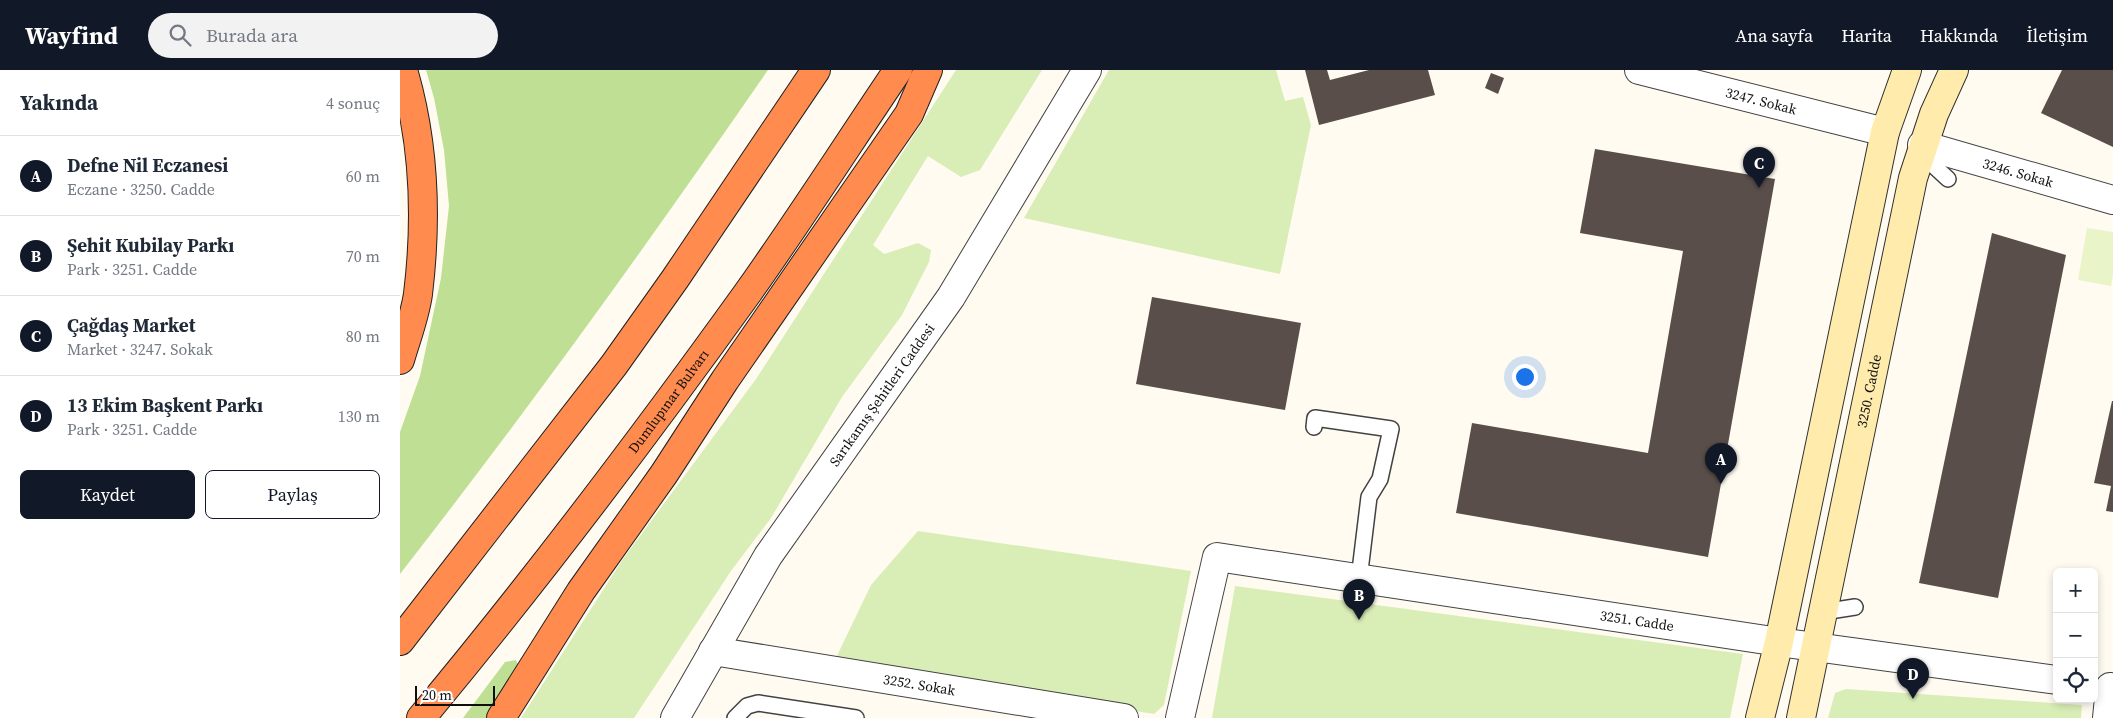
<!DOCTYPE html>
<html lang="tr">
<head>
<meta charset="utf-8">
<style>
	body { margin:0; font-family:"Source Serif 4",serif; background:#f2f2f3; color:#1f2937 }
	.controls { position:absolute; right:15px; bottom:15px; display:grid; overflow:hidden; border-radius:8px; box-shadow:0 2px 8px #0003 }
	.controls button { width:45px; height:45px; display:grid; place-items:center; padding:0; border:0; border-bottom:1px solid #e0e1e3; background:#fff; color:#1f2937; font:25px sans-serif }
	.scale { position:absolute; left:15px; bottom:12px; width:80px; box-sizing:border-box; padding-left:5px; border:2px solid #0f0f0f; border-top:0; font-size:14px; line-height:18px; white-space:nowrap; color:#0f0f0f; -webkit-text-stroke:4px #fff; paint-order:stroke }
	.you { position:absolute; left:1124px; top:306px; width:18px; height:18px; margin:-12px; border:4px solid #fff; border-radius:50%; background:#1a73e8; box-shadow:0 0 0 8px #1a73e833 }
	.badge { display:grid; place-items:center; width:32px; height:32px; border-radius:50%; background:#111827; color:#fff; font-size:16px; font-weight:700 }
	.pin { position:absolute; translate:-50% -41px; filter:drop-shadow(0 1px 2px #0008) }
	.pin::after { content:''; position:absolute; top:26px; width:18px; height:15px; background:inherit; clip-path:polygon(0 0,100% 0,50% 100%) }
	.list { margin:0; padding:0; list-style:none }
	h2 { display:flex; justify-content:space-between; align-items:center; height:65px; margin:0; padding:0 20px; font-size:21px }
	h2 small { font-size:16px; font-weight:400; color:#747a83 }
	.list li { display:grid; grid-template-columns:32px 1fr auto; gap:15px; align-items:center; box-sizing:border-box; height:80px; padding:0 20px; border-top:1px solid #e0e1e3 }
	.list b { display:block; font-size:19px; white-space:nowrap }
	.list p { margin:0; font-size:16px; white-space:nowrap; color:#747a83 }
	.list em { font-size:16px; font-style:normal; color:#747a83 }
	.actions { display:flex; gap:10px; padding:15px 20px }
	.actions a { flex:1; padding:11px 0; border:1px solid #111827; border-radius:8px; text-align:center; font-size:18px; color:#111827 }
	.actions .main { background:#111827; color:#fff }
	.icon { flex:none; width:28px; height:28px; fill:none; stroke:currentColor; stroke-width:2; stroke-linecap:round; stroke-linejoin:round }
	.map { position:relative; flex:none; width:1713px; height:648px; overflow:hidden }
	header { display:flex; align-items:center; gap:30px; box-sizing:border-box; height:70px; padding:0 25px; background:#111827; color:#fff }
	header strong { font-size:24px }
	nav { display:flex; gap:28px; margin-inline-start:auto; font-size:18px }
	.search { width:350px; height:45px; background:#f2f2f3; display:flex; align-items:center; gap:12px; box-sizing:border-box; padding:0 18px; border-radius:28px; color:#747a83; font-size:19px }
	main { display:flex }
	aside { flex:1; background:#fff }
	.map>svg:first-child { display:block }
</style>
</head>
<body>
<header>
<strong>Wayfind</strong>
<div class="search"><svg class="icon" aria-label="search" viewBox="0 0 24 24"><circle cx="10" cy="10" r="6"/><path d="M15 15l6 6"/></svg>Burada ara</div>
<nav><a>Ana sayfa</a><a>Harita</a><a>Hakkında</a><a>İletişim</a></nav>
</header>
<main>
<aside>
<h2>Yakında<small>4 sonuç</small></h2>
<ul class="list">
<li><span class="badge">A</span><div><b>Defne Nil Eczanesi</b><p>Eczane · 3250. Cadde</p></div><em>60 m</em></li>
<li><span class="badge">B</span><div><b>Şehit Kubilay Parkı</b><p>Park · 3251. Cadde</p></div><em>70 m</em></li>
<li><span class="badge">C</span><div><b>Çağdaş Market</b><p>Market · 3247. Sokak</p></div><em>80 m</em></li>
<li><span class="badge">D</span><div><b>13 Ekim Başkent Parkı</b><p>Park · 3251. Cadde</p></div><em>130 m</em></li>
</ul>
<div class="actions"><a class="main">Kaydet</a><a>Paylaş</a></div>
</aside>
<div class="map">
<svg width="1713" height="648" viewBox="0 0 1713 648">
	<rect width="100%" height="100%" fill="#fffbf1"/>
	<path fill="#d9edb6" d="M556 0H642L580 100 561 107 528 86 473 175 484 184 518 173 531 180 529 192 502 245 442 327 371 448 331 501 234 648H121L223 489 356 309Z
		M709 0H876L885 31 903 27 911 55 880 204 624 148Z
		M518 461 791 501 764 635 754 644 434 592 471 515Z
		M835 516 1343 584 1330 648H812Z
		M1446 619 1682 635 1681 648H1428L1435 623Z"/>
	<path fill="#bfe094" d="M26 0H368C250 171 128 340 0 504V362L20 306 41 208 49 136 44 80 34 28Z
		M116 590 120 599 88 648H63L105 592Z"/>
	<path fill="#eaf4c9" d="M1687 158 1713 162V204L1711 216 1678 210Z"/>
	<path fill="#594e4a" d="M905 0H927L930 10 969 0H1028L1035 25 919 55Z
		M1662 0H1713V77L1641 43Z
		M1091 3 1104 8 1098 24 1085 18Z
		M1195 79 1375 109 1308 487 1056 443 1072 353 1248 383 1283 181 1180 163Z
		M1592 163 1666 185 1598 528 1519 513Z
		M752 227 901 253 885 340 736 314Z
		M1712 331H1713V442L1706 441 1711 416 1694 413Z"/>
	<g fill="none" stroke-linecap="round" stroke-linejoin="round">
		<defs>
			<path id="lane" d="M1520 83 1548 109
				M914 357 915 348 991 359 980 409 969 427 959 509
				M1423 542 1455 537
				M335 648 347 636 358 633 456 648"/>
			<g id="street">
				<path id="s1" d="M1239 0 1485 62"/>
				<path id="s2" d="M1522 75 1713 130"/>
				<path id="s3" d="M313 581 724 648"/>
				<path id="s4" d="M275 648 368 486 551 227 687 0"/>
				<path id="s5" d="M780 648 817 487 1379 572 1657 610"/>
				<path d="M1707 648 1710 617"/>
			</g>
			<g id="secondary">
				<path d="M1360 648 1379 572 1485 62 1507 0"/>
				<path id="s6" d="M1401 648 1513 108 1534 44 1554 0"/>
			</g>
			<g id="highway">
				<path d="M0 290C6 269 15 246 18 224 27 150 24 71 3 0"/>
				<path d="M0 571 214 295 275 209 416 0"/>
				<path id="s7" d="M21 648C136 510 244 367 349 221 400 149 448 74 498 0"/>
				<path d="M101 648 181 521 264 404 325 310 509 44 528 0"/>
			</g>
		</defs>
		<use href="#lane" stroke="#424242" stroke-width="18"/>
		<use href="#street" stroke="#424242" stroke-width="30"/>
		<use href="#secondary" stroke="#313131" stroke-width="30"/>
		<use href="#highway" stroke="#202020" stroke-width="30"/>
		<use href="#lane" stroke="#fff" stroke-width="15"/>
		<use href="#street" stroke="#fff" stroke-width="28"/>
		<use href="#secondary" stroke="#ffecac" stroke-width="28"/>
		<use href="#highway" stroke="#ff8b4f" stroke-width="28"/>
	</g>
	<g text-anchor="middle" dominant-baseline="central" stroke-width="5" stroke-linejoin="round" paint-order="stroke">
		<g font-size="14" fill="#0f0f0f" stroke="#fff">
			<text stroke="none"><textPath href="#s1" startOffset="126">3247. Sokak</textPath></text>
			<text stroke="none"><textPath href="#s2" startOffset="100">3246. Sokak</textPath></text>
			<text stroke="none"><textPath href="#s6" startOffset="334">3250. Cadde</textPath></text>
			<text stroke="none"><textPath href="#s4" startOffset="384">Sarıkamış Şehitleri Caddesi</textPath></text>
			<text stroke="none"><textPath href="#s7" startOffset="402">Dumlupınar Bulvarı</textPath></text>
			<text stroke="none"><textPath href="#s5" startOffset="590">3251. Cadde</textPath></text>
			<text stroke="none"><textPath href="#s3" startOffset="209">3252. Sokak</textPath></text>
		</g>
	</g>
</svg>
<div class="controls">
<button>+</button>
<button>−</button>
<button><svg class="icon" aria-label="locate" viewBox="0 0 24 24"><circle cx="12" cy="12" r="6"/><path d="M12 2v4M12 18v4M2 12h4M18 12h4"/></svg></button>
</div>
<div class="scale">20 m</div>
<div class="you"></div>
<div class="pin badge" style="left:1321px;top:414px">A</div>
<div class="pin badge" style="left:959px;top:550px">B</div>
<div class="pin badge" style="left:1359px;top:118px">C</div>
<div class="pin badge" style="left:1513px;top:629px">D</div>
</div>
</main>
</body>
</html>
